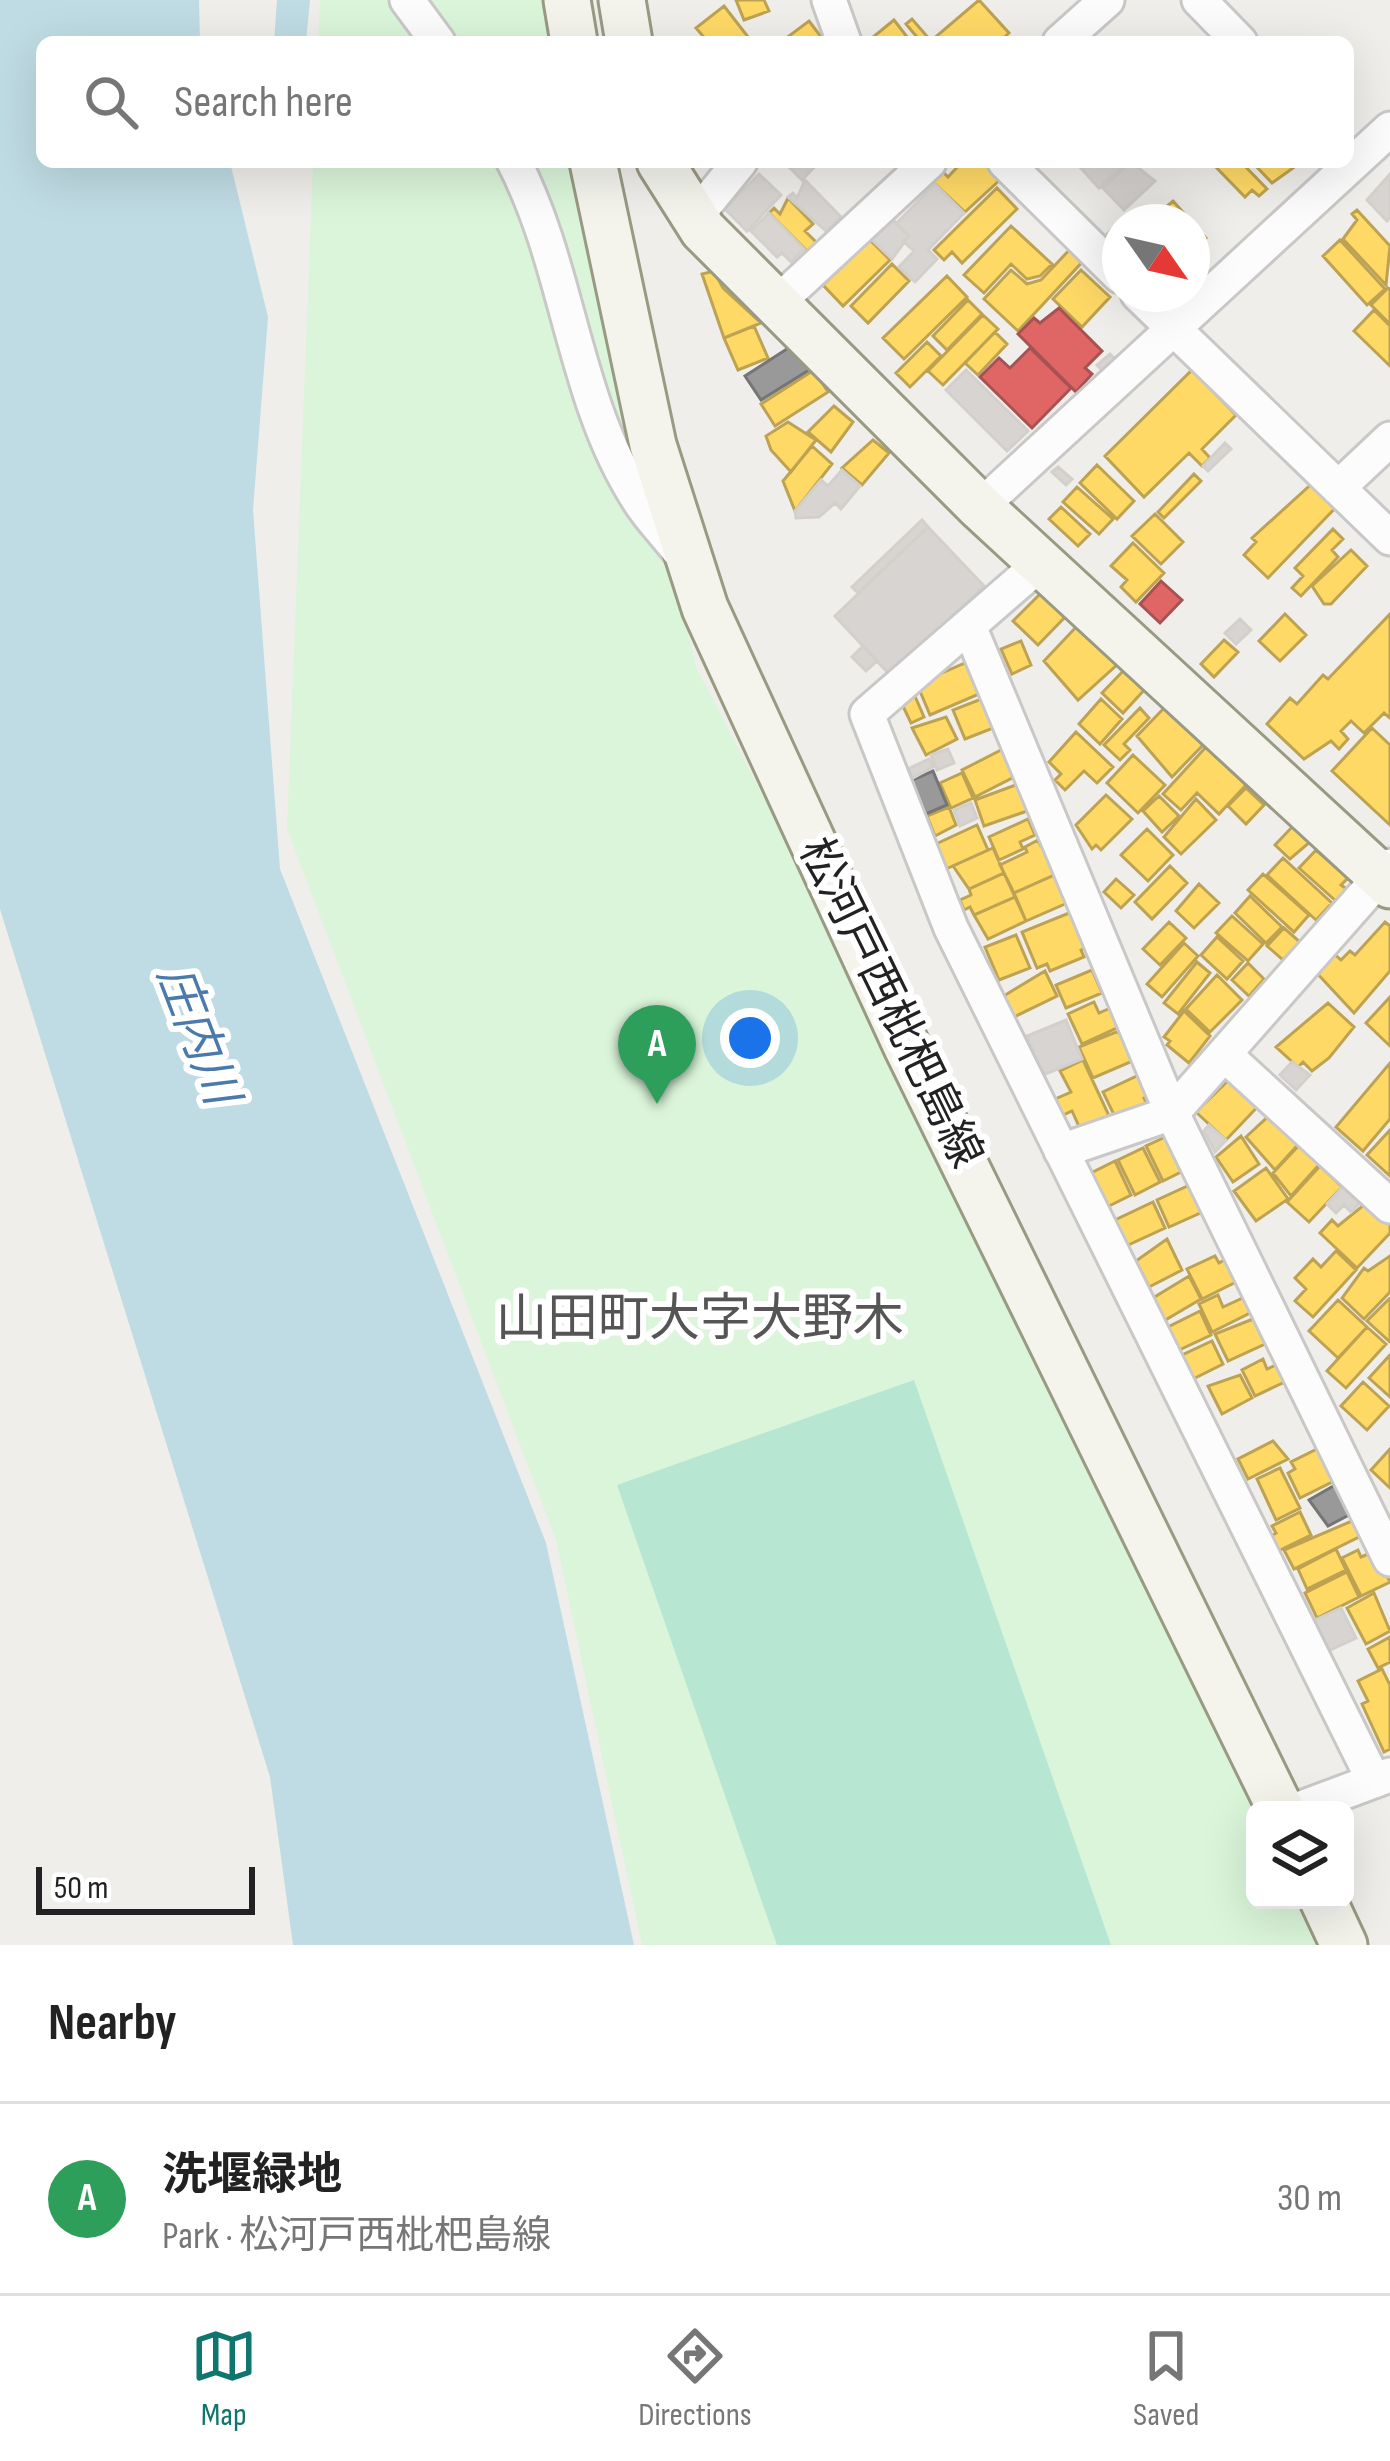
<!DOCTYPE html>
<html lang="en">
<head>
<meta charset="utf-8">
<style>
	body { margin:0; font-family:"Sofia Sans Condensed","Noto Sans JP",sans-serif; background:#f6f6f6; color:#222 }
	.controls { position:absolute; right:36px; bottom:36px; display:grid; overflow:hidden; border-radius:18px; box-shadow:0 12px 48px #0002 }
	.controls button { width:108px; height:108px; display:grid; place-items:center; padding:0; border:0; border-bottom:3px solid #e0e0e0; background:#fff; color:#222; font:60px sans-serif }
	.compass { position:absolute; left:1102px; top:204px; width:108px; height:108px; border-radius:50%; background:#fff; box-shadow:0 12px 48px #0002; rotate:124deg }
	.scale { position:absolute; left:36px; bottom:30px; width:219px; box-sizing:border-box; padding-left:12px; border:6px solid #222; border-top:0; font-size:33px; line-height:42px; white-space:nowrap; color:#222; -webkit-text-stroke:9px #fff; paint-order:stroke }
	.you { position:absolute; left:750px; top:1038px; width:42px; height:42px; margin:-30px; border:9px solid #fff; border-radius:50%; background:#1a73e8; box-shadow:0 0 0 18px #1a73e833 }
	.badge { display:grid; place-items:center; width:78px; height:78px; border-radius:50%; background:#0f766e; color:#fff; font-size:39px; font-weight:700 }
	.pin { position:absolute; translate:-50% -99px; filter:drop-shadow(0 3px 6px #0008) }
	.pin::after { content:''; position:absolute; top:63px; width:42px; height:36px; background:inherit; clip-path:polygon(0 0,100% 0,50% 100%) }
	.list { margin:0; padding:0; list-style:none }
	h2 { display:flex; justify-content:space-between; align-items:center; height:156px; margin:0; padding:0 48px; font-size:51px }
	h2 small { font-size:39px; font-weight:400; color:#767676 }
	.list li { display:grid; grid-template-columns:78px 1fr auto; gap:36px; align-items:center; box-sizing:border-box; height:192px; padding:0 48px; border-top:3px solid #e0e0e0 }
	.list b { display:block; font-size:45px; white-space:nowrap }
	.list p { margin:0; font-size:39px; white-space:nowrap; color:#767676 }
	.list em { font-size:39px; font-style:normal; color:#767676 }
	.icon { flex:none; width:66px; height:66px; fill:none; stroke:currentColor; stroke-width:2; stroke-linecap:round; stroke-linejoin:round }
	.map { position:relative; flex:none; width:1390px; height:1945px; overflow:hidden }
	.search { position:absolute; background:#fff; box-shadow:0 12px 48px #0002; left:36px; right:36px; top:36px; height:132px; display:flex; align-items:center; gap:30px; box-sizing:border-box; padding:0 42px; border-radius:18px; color:#767676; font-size:45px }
	.sheet { height:348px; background:#fff }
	nav { display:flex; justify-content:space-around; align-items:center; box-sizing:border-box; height:168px; border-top:3px solid #e0e0e0; background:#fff; font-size:33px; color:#767676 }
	nav a { display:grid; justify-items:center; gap:6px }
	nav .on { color:#0f766e }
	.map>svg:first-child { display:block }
</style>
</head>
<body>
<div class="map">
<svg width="1390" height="1945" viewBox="0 0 1390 1945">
	<rect width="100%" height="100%" fill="#f0eeeb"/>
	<path fill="#daf5da" d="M320 0H542L551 42H318Z
		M313 162H579L696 667 1067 1380 1262 1810H1255V1900H1303L1323 1945H642L556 1540 287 829Z"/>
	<path fill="#b7e6d2" d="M914 1380 1111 1945H777L617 1485Z"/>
	<path fill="#bfdbe3" d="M0 0H199L200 42H42V162H230L268 317 253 510 280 869 546 1543 634 1945H293L270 1777 0 909Z
		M277 0H310L306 42H274Z"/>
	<path fill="#ffd966" stroke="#bda252" stroke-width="3" d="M736 0H764L769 11 744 20Z
		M979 0 1009 33 999 42H921L906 24 912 19 931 41Z
		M724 6 752 42H708L696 28Z
		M894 20 911 42H867Z
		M809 21 825 42H781Z
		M962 162H987L1003 177 965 212 932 181 942 171 948 177Z
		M1211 162H1241L1267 189 1259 196 1252 190 1245 197Z
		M1252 162H1287L1293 168 1272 183Z
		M997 188 1017 209 962 263 952 252 944 260 934 250Z
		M788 198 813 224 805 231 817 243 808 252 769 213 774 208 780 214Z
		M1173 201 1206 238 1192 250V222H1141L1151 207 1158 214Z
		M1357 210 1390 246 1386 285 1343 239 1357 220 1352 214Z
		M1011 226 1052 264 1040 276 1027 279 1011 264 984 293 964 275Z
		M870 240 890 260 843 306 823 285Z
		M1340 240 1385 289 1367 305 1323 256Z
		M1073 246 1086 258 1018 331 984 299 1011 270 1027 284 1041 280Z
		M892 264 909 281 868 323 851 306Z
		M1081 270 1110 297 1082 327 1053 299Z
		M714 271 723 288 761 323 724 338 702 274Z
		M947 276 967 297 904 359 883 338Z
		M1388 288 1390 289V324L1371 305Z
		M968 300 982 314 947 350 933 336Z
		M1374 310 1390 326V366L1354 331Z
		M983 315 998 329 943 385 928 371Z
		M754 326 768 358 738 370 724 338Z
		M995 332 1007 344 978 375 965 363Z
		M927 342 941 356 910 387 896 373Z
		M814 370 828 392 775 426 761 404Z
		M1192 370 1236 415 1202 449 1210 458 1202 466 1189 453 1144 497 1105 456Z
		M834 406 853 422 831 452 808 432Z
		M788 422 816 440 791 472 771 450 766 436Z
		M873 440 889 453 862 485 842 468Z
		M812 446 832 464 795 511 783 481Z
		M1097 465 1134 501 1117 519 1080 483Z
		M1194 474 1201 481 1164 518 1158 512Z
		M1317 479 1341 502 1268 578 1244 555 1256 542 1252 538Z
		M1077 487 1113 519 1099 534 1063 502Z
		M1061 507 1090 534 1078 546 1049 519Z
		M1155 514 1183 542 1161 564 1132 536Z
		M1333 529 1343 539 1332 550 1338 557 1301 596 1292 588 1303 576 1295 568Z
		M1133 543 1164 573 1136 602 1121 587 1127 580 1111 566Z
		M1351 550 1367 566 1331 604H1324L1312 586Z
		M1042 592 1067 615 1038 645 1013 621Z
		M1285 614 1306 635 1280 661 1259 641Z
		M1390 614V718L1384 713 1364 733 1351 721 1341 731 1348 739 1339 749 1331 741 1304 759 1267 724 1290 698 1297 704 1323 675 1328 679Z
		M1078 625 1119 663 1078 700 1044 661Z
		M1224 640 1238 652 1214 677 1201 664Z
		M1021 641 1031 665 1012 674 1001 649Z
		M965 663 979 694 930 715 917 684Z
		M1125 669 1146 688 1123 713 1102 693Z
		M914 694 924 717 911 723 900 700Z
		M984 698 996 727 965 739 953 710Z
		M1101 699 1122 719 1100 744 1079 724Z
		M1165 707 1204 744 1172 777 1137 736Z
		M1140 708 1149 718 1124 744 1130 750 1120 760 1104 745Z
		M946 717 957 739 926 755 912 728Z
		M1372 728 1390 745V825L1332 771Z
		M1076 732 1113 767 1097 783 1084 771 1065 790 1055 780 1061 774 1049 762Z
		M1206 747 1246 785 1219 814 1197 793 1181 810 1163 794Z
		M1003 749 1016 776 975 797 962 770Z
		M1133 755 1165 785 1138 813 1107 783Z
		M962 773 973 798 951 808 940 783Z
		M1021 783 1030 810 984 826 975 800Z
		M1246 788 1264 805 1246 824 1228 806Z
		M1106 795 1132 819 1101 850 1096 845 1092 849 1076 825Z
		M1159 796 1179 816 1162 832 1143 811Z
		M1196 799 1216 820 1181 854 1164 837Z
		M949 807 956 825 935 836 927 816Z
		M1028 819 1035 835 1020 842 1023 849 999 860 989 837Z
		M977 825 988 850 946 869 936 844Z
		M1293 826 1310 842 1290 859 1275 845Z
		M1147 829 1173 855 1148 881 1121 855Z
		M1038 840 1041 846 1048 843 1061 872 1014 893 1000 865 1027 852 1025 847Z
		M993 848 1004 873 969 889 953 866Z
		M1316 850 1348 878 1341 885 1348 890 1337 902 1299 868Z
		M1283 858 1332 903 1316 920 1267 875Z
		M1170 866 1187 883 1152 919 1135 902Z
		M1061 872 1074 900 1026 921 1014 893Z
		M1004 873 1015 897 974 915 970 907 964 910 960 900 971 895 969 889Z
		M1263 874 1309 915 1294 932 1248 890Z
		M1116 879 1134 895 1121 908 1104 892Z
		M1199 884 1219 903 1194 928 1176 911Z
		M1250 896 1282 927 1266 943 1235 913Z
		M1015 897 1026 921 988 939 974 915Z
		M1074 911 1089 947 1081 950 1084 957 1050 971 1047 964 1037 968 1022 932Z
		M1232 916 1263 944 1248 961 1216 933Z
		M1169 922 1186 938 1160 965 1143 949Z
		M1385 922 1390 926V971L1354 1013 1314 970 1331 951 1341 960 1350 951 1355 955Z
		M1284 928 1300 942 1283 960 1267 946Z
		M1016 935 1030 968 999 980 985 947Z
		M1217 937 1243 961 1227 979 1201 955Z
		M1184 943 1198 956 1162 997 1147 984Z
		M1197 962 1210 973 1178 1014 1164 1003Z
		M1248 963 1264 979 1249 996 1232 980Z
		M1092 970 1102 993 1066 1008 1056 985Z
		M1045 971 1057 996 1012 1018 1002 997Z
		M1217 975 1242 1000 1210 1032 1186 1009Z
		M1390 997V1046L1366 1023Z
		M1094 1002 1099 1013 1115 1006 1123 1025 1082 1044 1068 1014Z
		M1328 1003 1354 1027 1329 1058 1312 1071 1303 1062 1298 1067 1276 1047Z
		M1184 1011 1210 1036 1189 1063 1167 1045 1170 1041 1164 1037Z
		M1116 1032 1124 1034 1135 1060 1093 1078 1079 1047Z
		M1083 1060 1111 1120 1082 1133 1072 1111 1061 1116 1053 1100 1071 1092 1060 1071Z
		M1390 1063V1119L1363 1151 1336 1127Z
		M1141 1074 1151 1095 1144 1098 1147 1105 1116 1119 1103 1092Z
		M1235 1074 1263 1101 1226 1140 1196 1112Z
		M1274 1111 1304 1138 1275 1170 1246 1137Z
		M1390 1130V1176L1367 1155Z
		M1172 1134 1189 1168 1163 1181 1146 1146Z
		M1241 1136 1259 1164 1233 1182 1216 1157Z
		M1305 1139 1325 1158 1291 1196 1273 1173Z
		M1143 1148 1160 1182 1135 1195 1118 1160Z
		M1115 1161 1131 1195 1107 1207 1091 1173Z
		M1320 1166 1342 1187 1309 1222 1287 1202Z
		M1266 1168 1288 1199 1256 1221 1234 1191Z
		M1194 1183 1207 1210 1169 1227 1157 1200Z
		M1370 1200 1390 1219V1233L1357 1268 1320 1233 1332 1220 1338 1226Z
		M1153 1202 1165 1228 1126 1246 1115 1220Z
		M1167 1239 1182 1270 1149 1287 1136 1261Z
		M1336 1251 1356 1270 1313 1317 1295 1301 1306 1289 1295 1278 1313 1259 1321 1267Z
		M1215 1256 1219 1263 1226 1259 1242 1279 1202 1299 1187 1269Z
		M1390 1256V1292L1364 1319 1342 1298 1364 1268 1368 1271Z
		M1189 1276 1201 1299 1162 1322 1153 1298Z
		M1218 1295 1223 1307 1247 1296 1254 1311 1212 1332 1199 1304Z
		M1389 1299 1390 1301V1342L1367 1321Z
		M1338 1300 1367 1327 1338 1358 1309 1331Z
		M1200 1311 1211 1335 1177 1351 1166 1328Z
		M1253 1319 1265 1344 1228 1361 1215 1334Z
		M1367 1327 1386 1344 1346 1388 1327 1371Z
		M1212 1341 1223 1364 1191 1380 1180 1356Z
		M1390 1355V1397L1369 1378Z
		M1263 1359 1267 1369 1283 1362 1291 1379 1255 1396 1242 1370Z
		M1240 1375 1252 1398 1222 1414 1208 1386Z
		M1363 1382 1389 1406 1367 1430 1341 1406Z
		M1273 1441 1288 1459 1248 1479 1238 1459Z
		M1319 1448 1336 1480 1300 1498 1288 1473 1295 1469 1291 1462Z
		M1390 1449V1488L1371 1470Z
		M1280 1468 1300 1508 1276 1520 1257 1479Z
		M1300 1512 1311 1535 1276 1552 1268 1537 1276 1533 1272 1526Z
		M1359 1518 1367 1533 1294 1569 1284 1550Z
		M1336 1549 1346 1570 1307 1589 1298 1569Z
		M1358 1550 1361 1557 1375 1551 1390 1582 1361 1596 1342 1558Z
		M1347 1572 1359 1597 1317 1618 1305 1593Z
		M1374 1593 1390 1631 1366 1644 1347 1608Z
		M1390 1637V1662L1378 1668 1368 1649Z
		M1382 1669 1390 1685V1749L1384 1752 1362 1704 1368 1701 1358 1681Z"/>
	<path fill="#e06666" stroke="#a75252" stroke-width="3" d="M1059 308 1102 351 1085 368 1092 374 1076 392 1018 334 1034 318 1040 323Z
		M1030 348 1071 388 1032 428 980 377 999 358 1010 368Z
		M1161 581 1182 600 1160 623 1140 604Z"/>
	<path fill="#999" stroke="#757575" stroke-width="3" d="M793 345 809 370 761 400 745 376Z
		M933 771 947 805 926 814 912 780Z
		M1335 1485 1351 1514 1328 1526 1309 1500Z"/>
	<path fill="#d7d4d2" stroke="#d3d0cc" stroke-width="3" d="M784 162H819L802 180Z
		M1085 162H1127L1099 188 1080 167Z
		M1131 162 1155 181 1124 210 1103 188Z
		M759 174 781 195 747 231 725 209Z
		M1390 174V218L1387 221 1367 200Z
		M805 180 841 217 826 231 788 197 793 193 797 198Z
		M935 184 964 213 928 250 937 259 915 282 899 267 914 251 903 241 909 236 896 224Z
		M769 213 804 249 791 262 782 253 777 257 751 231Z
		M891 218 909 236 892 259 871 239Z
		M1123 218 1127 222H1120L1116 245 1106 235Z
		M1110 354 1116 360 1103 371 1097 365Z
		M966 370 1028 431 1007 451 946 390Z
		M1225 443 1231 449 1208 471 1203 466Z
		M1058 467 1072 479 1066 485 1052 472Z
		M842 470 860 486 841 509 835 503 819 517 796 518 795 511 821 480 828 486Z
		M922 520 928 527 858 593 852 587Z
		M928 527 984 586 890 675 835 616Z
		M1240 619 1251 630 1236 644 1225 633Z
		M863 646 877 661 866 671 852 657Z
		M948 749 954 763 937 770 931 755Z
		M929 759 933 767 913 778 908 769Z
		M971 803 977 818 960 826 954 810Z
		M1066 1020 1082 1059 1043 1075 1027 1036Z
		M1292 1062 1310 1075 1296 1090 1280 1075Z
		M1209 1125 1226 1140 1215 1152 1204 1131Z
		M1349 1180 1366 1196 1351 1212 1344 1205 1336 1213 1327 1204Z
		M1341 1608 1356 1638 1328 1651 1313 1621Z"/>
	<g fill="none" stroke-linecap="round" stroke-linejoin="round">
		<defs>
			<path id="street" d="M407 0 438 42
				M829 0 844 42
				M1199 0 1240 42
				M1060 42 1107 0
				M514 162C569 268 573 398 638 499 649 517 665 533 678 550
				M1005 162 1120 276
				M695 217 740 162
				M1138 294 1390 538
				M777 303 929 162
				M1338 488 1390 439
				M980 507 1390 129
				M1041 563 867 714 951 928 1374 1781
				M969 626 1172 1113 1390 1559
				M1224 1054 1390 1206
				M1061 1151 1172 1113 1390 866
				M1296 1810 1390 1775"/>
			<path id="secondary" d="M567 0 574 42
				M622 0 629 42
				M593 162 653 445 705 608 907 1047 1281 1810
				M660 162 703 230 980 507 1390 885
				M1323 1900 1344 1945"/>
		</defs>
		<use href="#street" stroke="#c9c8c7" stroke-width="39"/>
		<use href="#secondary" stroke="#999a82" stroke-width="51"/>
		<use href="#street" stroke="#fdfcfc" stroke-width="33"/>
		<use href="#secondary" stroke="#f4f4ed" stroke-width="45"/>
	</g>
	<g text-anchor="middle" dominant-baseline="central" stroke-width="12" stroke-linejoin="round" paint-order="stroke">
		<g font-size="45" fill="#222" stroke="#fff">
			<text transform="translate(890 1003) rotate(64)">松河戸西枇杷島線</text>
		</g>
		<g font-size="48" font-style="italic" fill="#4a7aab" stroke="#fff">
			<text transform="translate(197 1035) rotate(69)">庄内川</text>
		</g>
		<g font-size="51" fill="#555" stroke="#fff">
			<text x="700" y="1319">山田町大字大野木</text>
		</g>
	</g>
</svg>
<div class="controls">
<button><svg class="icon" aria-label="layers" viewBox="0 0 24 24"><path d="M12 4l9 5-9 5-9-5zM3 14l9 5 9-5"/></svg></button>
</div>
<svg class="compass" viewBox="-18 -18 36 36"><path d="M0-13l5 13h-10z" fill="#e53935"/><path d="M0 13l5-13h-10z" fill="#767676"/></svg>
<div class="scale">50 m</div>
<div class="you"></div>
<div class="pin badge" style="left:657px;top:1104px;background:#2e9e5b">A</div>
<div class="search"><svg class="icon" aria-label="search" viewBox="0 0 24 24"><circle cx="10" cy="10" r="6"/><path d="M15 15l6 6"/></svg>Search here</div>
</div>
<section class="sheet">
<h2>Nearby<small></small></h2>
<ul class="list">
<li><span class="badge" style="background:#2e9e5b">A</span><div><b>洗堰緑地</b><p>Park · 松河戸西枇杷島線</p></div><em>30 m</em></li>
</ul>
</section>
<nav>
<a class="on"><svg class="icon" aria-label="map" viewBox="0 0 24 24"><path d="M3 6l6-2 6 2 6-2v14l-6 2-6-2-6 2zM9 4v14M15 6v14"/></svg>Map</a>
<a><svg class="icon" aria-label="directions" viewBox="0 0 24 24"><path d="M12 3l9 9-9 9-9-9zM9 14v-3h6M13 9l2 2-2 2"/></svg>Directions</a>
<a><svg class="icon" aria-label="saved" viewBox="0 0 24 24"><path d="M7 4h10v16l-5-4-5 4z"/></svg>Saved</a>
</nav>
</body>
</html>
